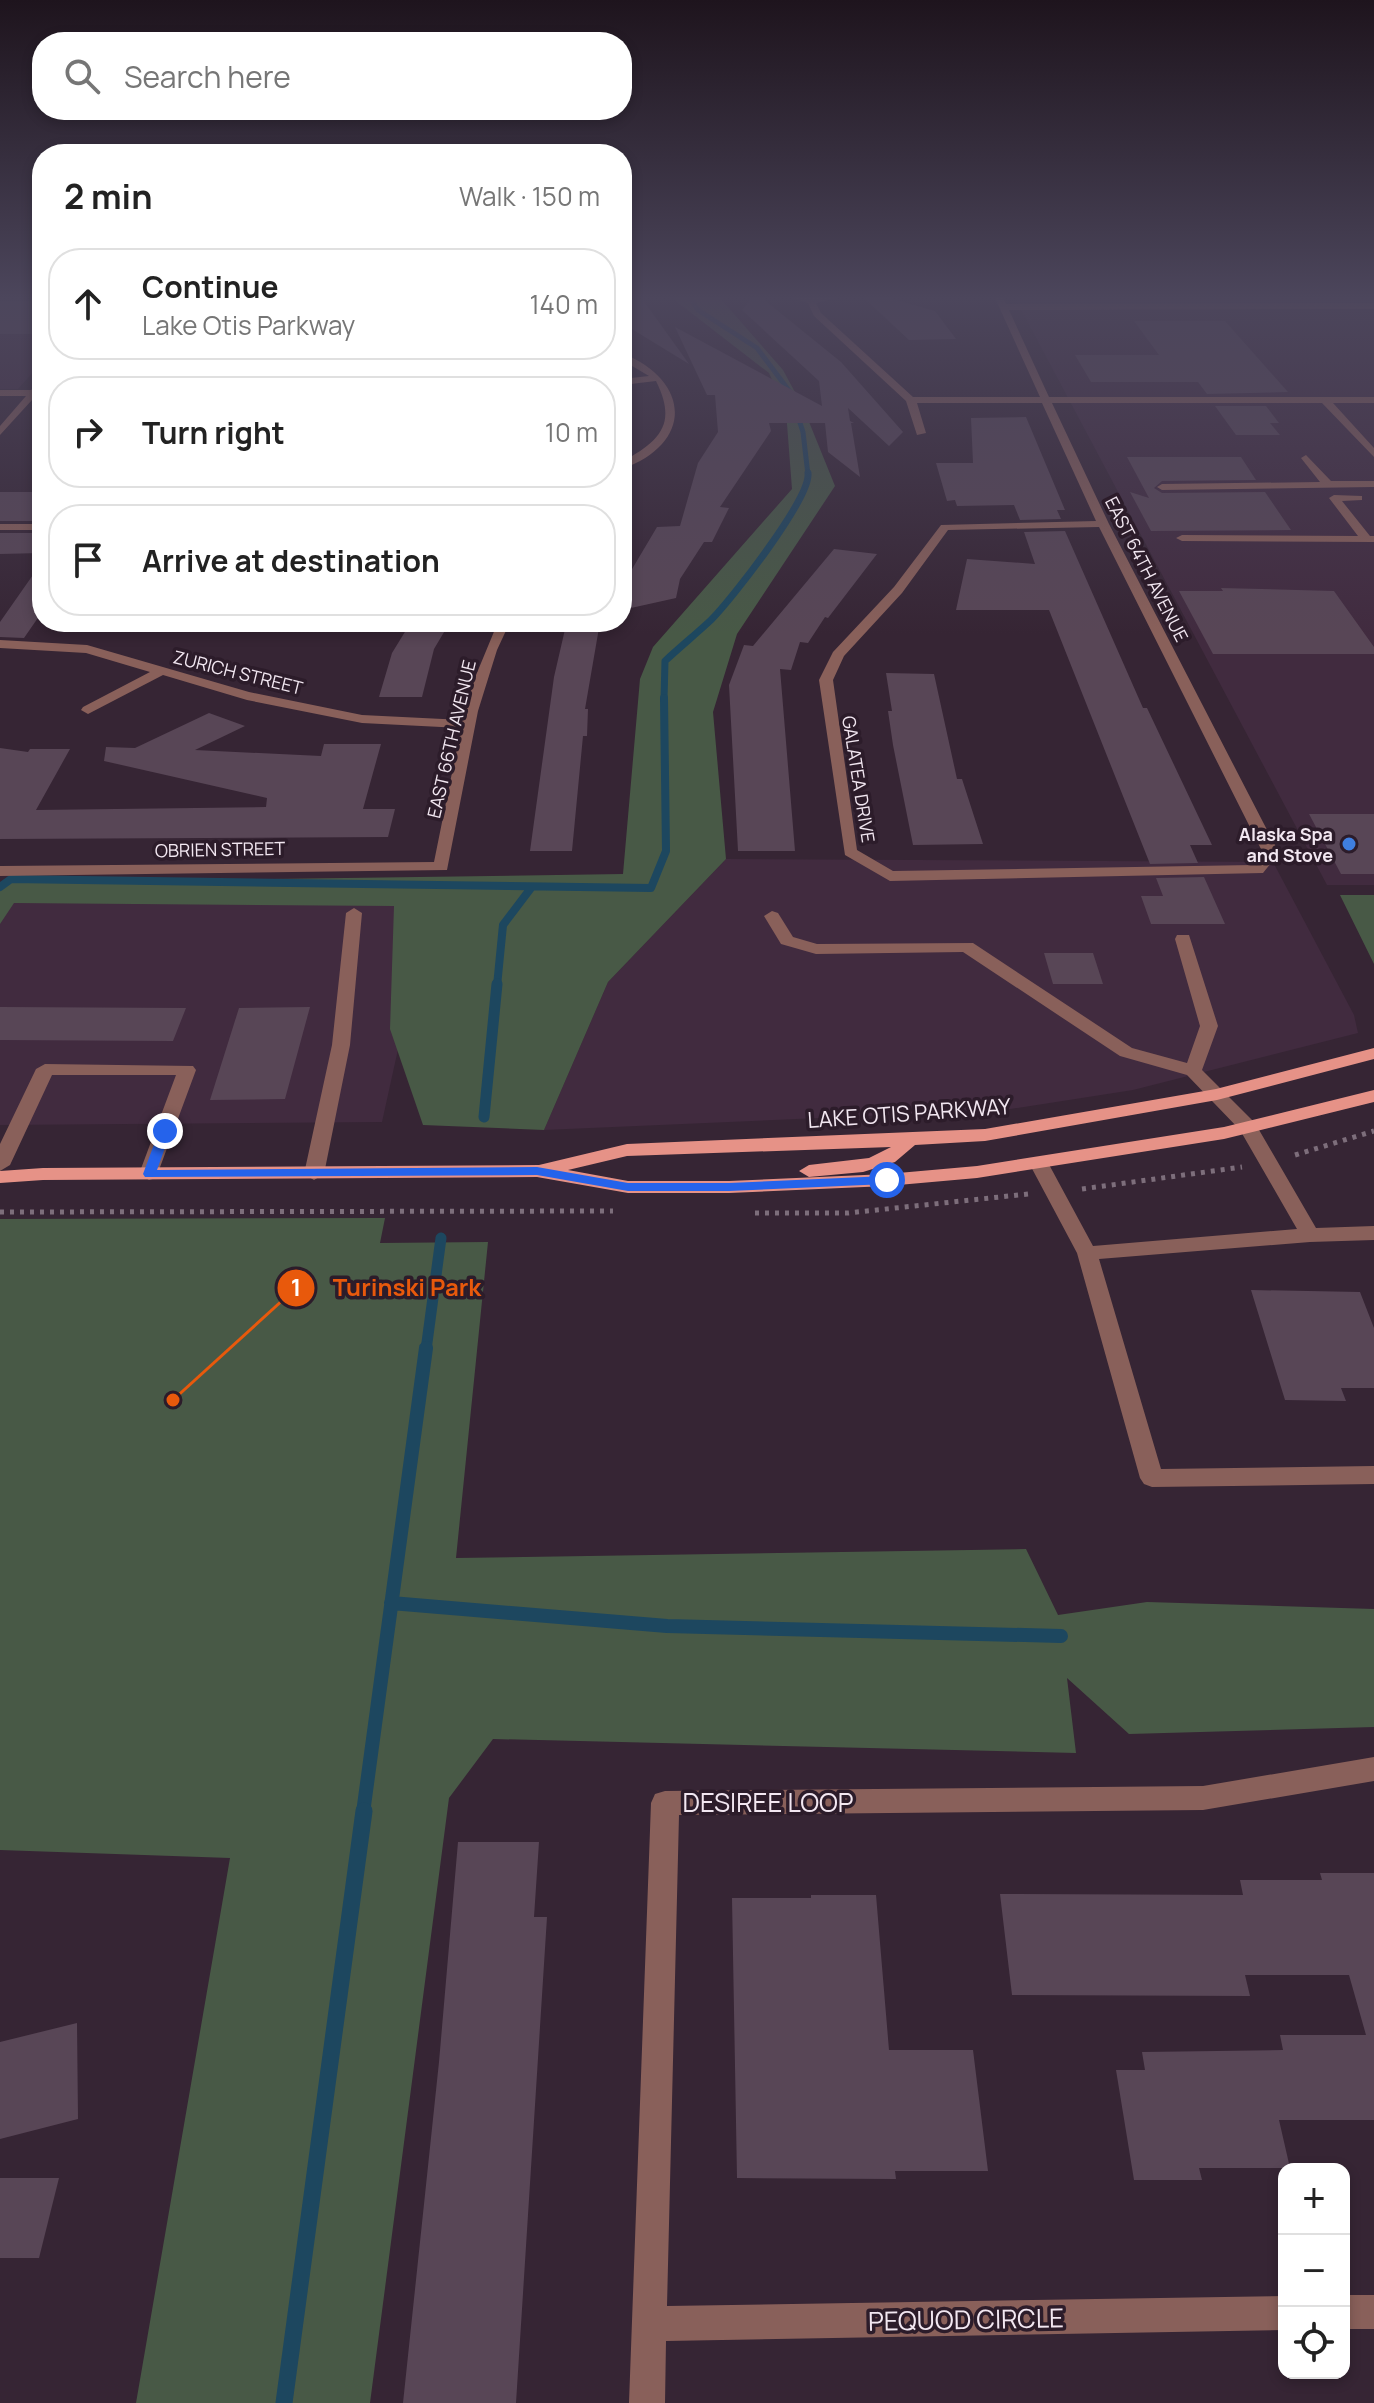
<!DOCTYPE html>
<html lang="en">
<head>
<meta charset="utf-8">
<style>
	body { margin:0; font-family:Manrope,sans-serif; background:#f2f2f2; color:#222 }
	.controls { position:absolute; right:24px; bottom:24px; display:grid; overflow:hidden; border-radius:16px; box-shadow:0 4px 12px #0003 }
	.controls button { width:72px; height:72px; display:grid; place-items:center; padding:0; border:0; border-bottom:2px solid #e0e0e0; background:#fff; color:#222; font:40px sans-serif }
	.stop { position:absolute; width:24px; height:24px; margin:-18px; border:6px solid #2563eb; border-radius:50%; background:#fff }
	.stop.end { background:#2563eb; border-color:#fff; box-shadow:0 2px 8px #0008 }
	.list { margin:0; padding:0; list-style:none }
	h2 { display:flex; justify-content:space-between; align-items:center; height:104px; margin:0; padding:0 32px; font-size:34px }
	h2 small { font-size:26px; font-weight:400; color:#767676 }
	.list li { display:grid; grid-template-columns:52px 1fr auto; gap:24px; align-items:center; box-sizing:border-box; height:112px; margin:0 16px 16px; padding:0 16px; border:2px solid #e0e0e0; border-radius:32px }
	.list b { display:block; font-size:30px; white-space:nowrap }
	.list p { margin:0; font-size:26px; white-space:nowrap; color:#767676 }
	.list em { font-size:26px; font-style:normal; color:#767676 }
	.icon { flex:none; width:44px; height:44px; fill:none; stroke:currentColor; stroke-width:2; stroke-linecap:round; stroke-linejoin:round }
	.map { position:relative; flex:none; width:1374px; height:2403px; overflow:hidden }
	.search { position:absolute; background:#fff; box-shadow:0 4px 12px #0003; left:32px; top:32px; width:600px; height:88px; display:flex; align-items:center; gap:20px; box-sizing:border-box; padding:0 28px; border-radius:32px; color:#767676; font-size:30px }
	.panel { position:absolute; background:#fff; box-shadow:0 4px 12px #0003; left:32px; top:144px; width:600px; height:488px; border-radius:32px }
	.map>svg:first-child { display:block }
</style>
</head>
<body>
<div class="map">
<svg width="1374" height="2403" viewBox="0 0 1374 2403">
	<rect width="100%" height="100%" fill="#362534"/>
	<path fill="#412b3f" d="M1015 298H1374V885H1327Z
		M0 323H42V362L18 389H0Z
		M726 859 1273 862 1354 1015 1358 1033 1133 1090 1004 1110 544 1130 608 982Z
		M434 886 382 1122 0 1125V890Z"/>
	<path fill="#485946" d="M672 298H720L783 370 803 407 835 486 737 634 713 712 726 859 608 982 544 1130 423 1125 390 1029 394 906 14 903 0 924V883L623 874 640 679 653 647 792 489 786 411 769 373Z
		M1340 895H1374V964Z
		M385 1218 380 1243 488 1242 456 1558 1026 1549 1058 1615 1147 1602 1374 1609V1727L1129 1734 1067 1678 1076 1753 493 1739 449 1798 370 2403H136L230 1858 0 1850V1219Z"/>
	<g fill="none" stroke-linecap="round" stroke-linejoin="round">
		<path stroke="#1d475f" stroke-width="5" d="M690 298 698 310 757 348 790 392 803 432 808 475"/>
		<path stroke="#1d475f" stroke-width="7" d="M664 700 665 661C680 647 696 634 711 620 731 600 811 498 808 473"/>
		<path stroke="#1d475f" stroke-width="8" d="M0 887 11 879 651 888 666 851 664 698
			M497 986 503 925 531 888"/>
		<path stroke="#1d475f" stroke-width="11" d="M484 1117 497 984
			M426 1350 441 1238"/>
		<path stroke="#1d475f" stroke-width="14" d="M391 1603 667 1626 1061 1636
			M363 1813 426 1348"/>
		<path stroke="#1d475f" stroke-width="17" d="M284 2403 364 1811"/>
	</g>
	<path fill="#584656" d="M752 298H762L841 362 903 432 889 446 848 408 850 421 854 423H851L860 477 828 452 825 423H769L771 431 720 507 729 508 712 542H704L680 579 676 598 622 610V586L657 527 680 526 698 463 718 432 715 395H707L675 327 822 406 819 381 742 310Z
		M864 298H889L935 311 956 339 909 340Z
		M622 300H643L689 364 622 323Z
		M0 301H42V334H0Z
		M1134 321H1225L1288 392 1207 394 1198 382H1091L1075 355H1159Z
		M1215 406H1266L1279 423H1270L1280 435H1236Z
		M1026 417 1065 510H1057L1061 519 1020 520 1014 505 957 506 955 500 947 501 936 463H973L971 418Z
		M1127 457H1241L1256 480 1162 481 1154 488 1162 493 1265 492 1291 530 1151 531 1130 492 1149 498Z
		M0 492H42V521H0Z
		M1065 531 1143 708H1147L1212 845H1190L1198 863 1150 864 1049 610H956L967 559 1035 564 1024 532Z
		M0 533H42V553L0 554Z
		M834 549 877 554 828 618 825 617 808 643 800 642 791 670 780 669 795 851H738L729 685 744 645 753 646Z
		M42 562V612L24 638 0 637V622Z
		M1221 588 1334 591 1374 647V654H1213L1179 591H1223Z
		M411 622H450L434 649 422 697H379L392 653Z
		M582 622H600L585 709H588L587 736H583L572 851H530L554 677 566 625Z
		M886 673 934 674 957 779H962L983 844 913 845 893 745 888 711H892Z
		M209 713 245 726 195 750 321 756 324 744H381L363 809H395L388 837 0 839V748L28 752 30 749H70L36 810 266 807 267 798 104 761 106 747 135 748Z
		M1309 814H1374V874H1341Z
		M1204 877 1225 924H1151L1141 896H1163L1156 878Z
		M1044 953H1093L1103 984H1053Z
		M0 1007 186 1008 173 1041 0 1040Z
		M310 1007 285 1099 210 1100 239 1008Z
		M1251 1290 1360 1292 1374 1328V1388H1341L1346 1401 1285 1400Z
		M458 1842H539L534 1917H547L516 2403H403L439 2062Z
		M1320 1873H1374V2120H1279L1290 2168H1199L1202 2180H1134L1116 2070H1145L1142 2052 1283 2050 1280 2035H1366L1349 1975H1245L1250 1996 1012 1995 1000 1894 1243 1895 1240 1880H1322Z
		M811 1895H876L889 2050H973L988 2171H895L896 2179 737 2178 732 1898H811Z
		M77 2023 78 2119 0 2139V2042Z
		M0 2178H59L39 2258H0Z"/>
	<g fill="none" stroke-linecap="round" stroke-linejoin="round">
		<path stroke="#7d6e7b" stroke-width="5" stroke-dasharray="4 6" stroke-linecap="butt" d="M1295 1155 1374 1131
			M1082 1189 1242 1167
			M0 1212 613 1211
			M755 1213H848L1028 1194"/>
		<path fill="#89605a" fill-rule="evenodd" d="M792 298H836L816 303 821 313 913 397H1040L995 298H1003L1006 304 1374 303V309L1009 310 1049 397H1374V403H1333L1374 448V457L1322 403H1052L1109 524 1279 853 1263 873 890 881 845 855 819 680 833 652 894 587 941 525 1096 521 1042 403H917L926 433 917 435 906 401 814 316 808 303ZM1099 527 1263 853 1253 865 893 871 857 850 833 680 844 656 902 593 948 530Z
			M622 353C691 381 694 443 622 469V462C659 441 678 425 656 381L622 385V379L649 376 622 360Z
			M42 380V389L0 435V426L26 396H0V390H31Z
			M1306 455 1331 481H1374V487L1162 490 1157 487 1162 484 1320 482 1301 458Z
			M1334 495 1362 496V500L1342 501 1370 536H1374V542L1182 541 1176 538 1182 535 1358 536 1329 498Z
			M0 524H42V530H0Z
			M498 622H510L497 650 478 711 447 870 0 876V866L434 862 461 728 362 723 247 700 163 675 88 714 81 710 83 707 150 672 86 653 0 648V640L87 645 249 692 362 715 463 720 474 680Z
			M354 908 362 913 350 1045 324 1174 314 1180 304 1174 332 1045 346 913Z
			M772 911 778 913 793 937 817 944 973 943 1132 1048 1187 1063 1200 1026 1175 939 1177 935H1189L1218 1026 1202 1070 1255 1123 1316 1228 1374 1226V1240L1310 1242 1099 1259 1161 1469 1374 1466V1484L1152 1487 1144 1484 1140 1478 1077 1253 1029 1163 1039 1157 1046 1159 1093 1246 1297 1229 1240 1130 1187 1075 1120 1056 963 952 816 954 781 944 764 916Z
			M45 1064 193 1066 196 1070 156 1178 149 1180 139 1174 176 1075H52L10 1165 0 1171V1144L36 1069Z
			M1374 1757V1781L1203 1810 679 1815 667 2306 1284 2296V2330L666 2341 665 2403H629L651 1803 655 1794 665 1791 1203 1786Z
			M1344 2295H1374V2329H1344Z"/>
		<path fill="#e69287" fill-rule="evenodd" d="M1374 1048V1059L1217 1100 985 1141 915 1145 895 1162 863 1172 809 1177 799 1171 809 1165 869 1158 891 1147 627 1156 568 1170 628 1181H729L887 1174 977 1166 1224 1127 1374 1090V1102L1224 1139 977 1178 887 1186 729 1193H628L537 1177 43 1180 0 1183V1171L43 1168 539 1165 627 1144 985 1129 1216 1089Z"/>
	</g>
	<linearGradient id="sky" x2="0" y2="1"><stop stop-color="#1e141d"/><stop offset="0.47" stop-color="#4c465c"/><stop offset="1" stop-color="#4c465c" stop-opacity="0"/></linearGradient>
	<rect width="1374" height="634" fill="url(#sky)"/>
	<path fill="#2563eb" d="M165 1127 171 1131 157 1170 537 1167 628 1183H729L887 1176 894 1180 887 1184 729 1191H628L537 1175 145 1177 143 1174 159 1131Z"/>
	<circle fill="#3f7fe0" stroke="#2c1c2a" stroke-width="3" cx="1349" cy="844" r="8"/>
	<g text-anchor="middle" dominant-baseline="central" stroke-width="7" stroke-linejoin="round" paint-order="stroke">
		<g font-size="18" fill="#f2e7f1" stroke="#2c1c2a">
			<text transform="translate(1147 569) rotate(63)">EAST 64TH AVENUE</text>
			<text transform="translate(238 672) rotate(14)">ZURICH STREET</text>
			<text transform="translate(451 739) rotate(-77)">EAST 66TH AVENUE</text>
			<text transform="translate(859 779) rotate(81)">GALATEA DRIVE</text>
			<text transform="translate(220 849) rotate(-1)">OBRIEN STREET</text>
		</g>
		<g font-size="18" font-weight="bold" fill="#f2e7f1" stroke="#2c1c2a" text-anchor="end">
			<text x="1333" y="834">Alaska Spa<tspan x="1333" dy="21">and Stove</tspan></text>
		</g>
		<g font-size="22" fill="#f2e7f1" stroke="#2c1c2a">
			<text transform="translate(909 1113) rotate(-4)">LAKE OTIS PARKWAY</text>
		</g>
		<g font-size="26" fill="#f2e7f1" stroke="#2c1c2a">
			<text x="768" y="1802">DESIREE LOOP</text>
			<text transform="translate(966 2319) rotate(-1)">PEQUOD CIRCLE</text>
		</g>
	</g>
	<path fill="none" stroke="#e8590c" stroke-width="3" d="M173 1400L296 1288"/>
	<g fill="#e8590c" stroke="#2c1c2a" stroke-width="3">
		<circle cx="173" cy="1400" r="8"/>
		<circle cx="296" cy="1288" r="20"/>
	</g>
	<g font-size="24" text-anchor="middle" font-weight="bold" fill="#fff">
		<text x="296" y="1296">1</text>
	</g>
	<g font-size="24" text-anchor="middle" font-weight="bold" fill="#e8590c" stroke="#2c1c2a" stroke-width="7" stroke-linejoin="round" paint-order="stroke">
		<text x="407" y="1296">Turinski Park</text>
	</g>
</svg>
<div class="controls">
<button>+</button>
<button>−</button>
<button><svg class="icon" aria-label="locate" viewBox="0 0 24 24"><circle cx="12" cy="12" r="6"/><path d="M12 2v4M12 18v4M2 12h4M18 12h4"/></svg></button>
</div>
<div class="stop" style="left:887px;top:1180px"></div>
<div class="stop end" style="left:165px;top:1131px"></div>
<div class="search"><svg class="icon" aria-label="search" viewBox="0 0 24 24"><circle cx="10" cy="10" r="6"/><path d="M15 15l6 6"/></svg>Search here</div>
<section class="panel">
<h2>2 min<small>Walk · 150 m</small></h2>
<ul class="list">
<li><svg class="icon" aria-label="ahead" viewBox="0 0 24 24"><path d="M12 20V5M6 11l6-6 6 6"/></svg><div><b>Continue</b><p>Lake Otis Parkway</p></div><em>140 m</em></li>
<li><svg class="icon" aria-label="right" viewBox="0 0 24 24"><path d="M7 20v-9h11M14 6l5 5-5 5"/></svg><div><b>Turn right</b></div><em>10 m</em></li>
<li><svg class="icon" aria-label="arrive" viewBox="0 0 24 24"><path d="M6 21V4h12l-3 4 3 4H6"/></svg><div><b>Arrive at destination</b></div></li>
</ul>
</section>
</div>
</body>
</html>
